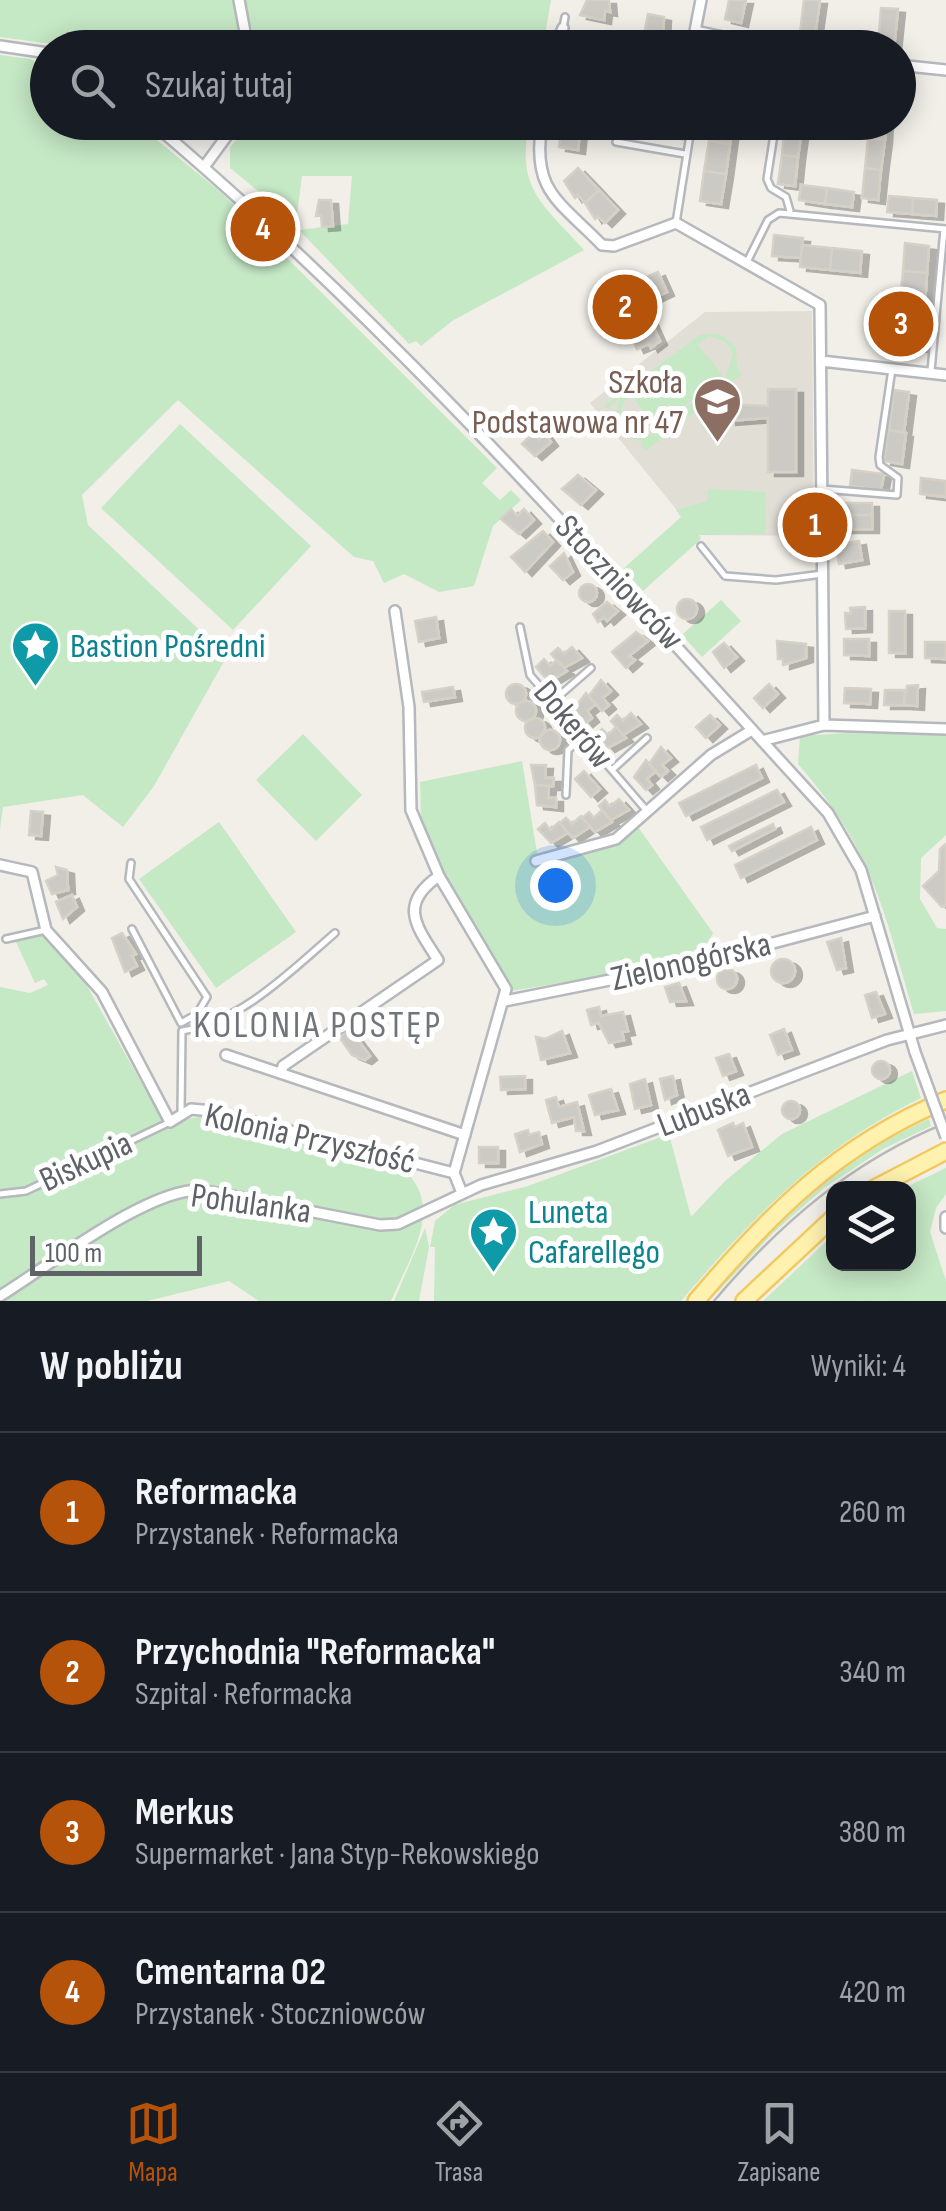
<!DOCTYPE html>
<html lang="pl">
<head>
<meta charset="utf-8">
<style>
	body { margin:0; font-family:"Sofia Sans Condensed",sans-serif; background:#20242c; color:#f1f3f6 }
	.controls { position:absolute; right:30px; bottom:30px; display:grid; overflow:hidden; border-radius:20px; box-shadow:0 5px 25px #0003 }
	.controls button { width:90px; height:90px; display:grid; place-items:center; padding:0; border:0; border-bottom:2px solid #363941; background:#171b24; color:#f1f3f6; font:50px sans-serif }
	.scale { position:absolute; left:30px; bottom:25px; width:172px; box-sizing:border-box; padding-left:10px; border:5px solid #5f6368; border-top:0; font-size:28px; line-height:35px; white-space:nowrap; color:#5f6368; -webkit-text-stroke:8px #fff; paint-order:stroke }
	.you { position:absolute; left:555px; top:885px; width:35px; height:35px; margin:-25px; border:8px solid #fff; border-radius:50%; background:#1a73e8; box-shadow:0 0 0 15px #1a73e833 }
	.badge { display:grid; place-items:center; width:65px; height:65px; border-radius:50%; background:#b45309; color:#fff; font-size:32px; font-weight:700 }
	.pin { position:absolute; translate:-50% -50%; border:5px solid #fff; box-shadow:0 2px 10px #0006 }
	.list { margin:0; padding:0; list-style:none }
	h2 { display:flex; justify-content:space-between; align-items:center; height:130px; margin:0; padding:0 40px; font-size:42px }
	h2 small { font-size:32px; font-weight:400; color:#9ea1a6 }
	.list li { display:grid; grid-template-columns:65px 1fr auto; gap:30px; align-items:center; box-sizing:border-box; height:160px; padding:0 40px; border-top:2px solid #363941 }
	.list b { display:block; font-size:38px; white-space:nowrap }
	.list p { margin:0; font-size:32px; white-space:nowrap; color:#9ea1a6 }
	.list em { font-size:32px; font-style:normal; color:#9ea1a6 }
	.icon { flex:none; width:55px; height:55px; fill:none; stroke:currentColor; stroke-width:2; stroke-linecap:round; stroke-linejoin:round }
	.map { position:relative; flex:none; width:946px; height:1301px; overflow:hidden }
	.search { position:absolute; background:#171b24; box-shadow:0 5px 25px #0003; left:30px; right:30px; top:30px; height:110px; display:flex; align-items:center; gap:25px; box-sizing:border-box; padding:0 35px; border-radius:55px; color:#9ea1a6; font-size:38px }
	.sheet { height:770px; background:#171b24 }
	nav { display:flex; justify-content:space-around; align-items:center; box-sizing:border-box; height:140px; border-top:2px solid #363941; background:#171b24; font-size:28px; color:#9ea1a6 }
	nav a { display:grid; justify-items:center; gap:5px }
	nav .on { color:#b45309 }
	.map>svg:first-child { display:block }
</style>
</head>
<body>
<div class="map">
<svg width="946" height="1301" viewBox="0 0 946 1301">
	<defs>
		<filter id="shadow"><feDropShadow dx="7" dy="4" stdDeviation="0" flood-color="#0004"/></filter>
	</defs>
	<rect width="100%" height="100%" fill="#f1efe8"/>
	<path fill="#e1ded6" d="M812 311 814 536 697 535 590 403 705 312Z"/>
	<path fill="#c5e8c5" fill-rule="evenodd" d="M0 0H234L241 47 80 48 0 37Z
		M244 0H551L543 47 257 48Z
		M0 55 30 59 47 68 48 122 136 123 223 194 497 468 482 483 500 500 511 490 521 500 493 526 474 586 439 592 404 574 384 583 373 561 354 557 178 400 82 495 88 525 227 656 154 786 123 827 83 795 3 807 0 829Z
		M250 123H529C516 190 542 203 584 250L452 321 421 346 416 341 409 344 299 230 348 224 352 176H302L296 222 230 168V147Z
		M720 334 736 347 737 368 742 374 646 451 641 445 643 441C618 438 611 418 621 397L608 409 604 406 700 335ZM709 336 726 342 733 353 726 377 651 435 639 437 627 431 620 414 624 401Z
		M697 344 723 375 657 428 632 397Z
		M180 424 311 546 233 630 101 508Z
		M708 489 765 492 766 534 699 535 701 539 643 591 623 569 681 517 676 510 707 501Z
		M721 600 741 621 702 657 682 635Z
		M847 733 946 735V835L921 858 920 899 937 928 946 929V1011L914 1014C883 908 873 850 798 764L800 736Z
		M303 734 362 795 316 841 256 780Z
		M522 761 539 865 623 840 638 827 713 933 703 952 631 971 511 991C492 938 429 875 422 829 420 814 421 797 420 782Z
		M219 822 296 932 216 988 139 879Z
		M42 933 78 970 168 1130 187 1119 210 1115 410 1176C442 1214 407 1262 391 1301H259L229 1281 147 1301H0V987L30 993 48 985 44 979 35 983 15 940Z
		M912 1071 921 1098C821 1146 752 1218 681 1301H434L435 1247H430L435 1221 454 1205 528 1186 669 1134 691 1217 725 1181 782 1134Z
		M929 1119 931 1126 883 1149 824 1188 773 1233 709 1301C772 1226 838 1160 929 1119Z
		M946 1168V1194L936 1208 930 1232 946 1281V1301H763L833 1235 834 1264H908V1188H904Z
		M425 1228 429 1247 419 1301H394Z"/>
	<path fill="#cccac5" stroke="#d6d1c6" stroke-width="2.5" filter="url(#shadow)" d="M587 0H609L610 12 605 11 604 20 580 15Z
		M729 0H746L741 23 725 19Z
		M804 0H820L815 35 800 33Z
		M881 8 898 9 894 48H878Z
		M648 14 664 17 663 39 658 43 643 40Z
		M562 122H581L578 150 559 147Z
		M648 122H678L675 135 646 129Z
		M712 122H733L730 144 709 141Z
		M870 122H886L885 140 868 139Z
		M785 126 802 128 798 157 782 155Z
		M868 139 885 140 881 170 865 168Z
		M709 141 730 144 726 174 704 171Z
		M782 155 798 157 795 186 778 184Z
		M578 168 599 190 585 203 578 195 575 198 564 181Z
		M865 168 881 170 878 200 862 198Z
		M704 171 726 174 721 204 700 201Z
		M801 185 827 188 825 204 799 200Z
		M827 188 854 192 852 207 825 204Z
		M599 190 618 210 605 223 598 216 595 219 585 203Z
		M889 196 913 198 912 214 887 212Z
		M913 198 937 200 936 216 912 214Z
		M319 200H331L333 226 322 227 321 215 316 216Z
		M774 235 803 238 801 258 772 256Z
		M905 243 929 246 927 273 903 271Z
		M802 245 832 248 830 270 800 267Z
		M832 248 862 251 860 273 830 270Z
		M903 271 927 273 925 304 900 302Z
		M658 272 667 292 643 303 660 341 651 348 649 344 637 349 621 312 609 317 600 297Z
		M881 300 925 304 921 348 878 344Z
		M768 389H796V472H768V418L729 421V404L768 406Z
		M894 390 909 392 904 432 889 430Z
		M888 430 906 433 902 464 884 461Z
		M533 433 539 440 545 434 551 442 535 456 522 444Z
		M852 470 884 474 881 490 850 486Z
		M578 475 596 490 581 505 562 489Z
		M921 478 946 481V497L920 494Z
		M844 503H872V515H844Z
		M511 509 517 516 524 509 534 520 519 534 501 519Z
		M844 515H872V529H844Z
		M543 531 553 542 525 572 511 557Z
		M859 541 862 560 839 564 835 545Z
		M564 553 573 572 563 580 550 566Z
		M579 593a9 9 0 1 1 18 0a9 9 0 1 1-18 0Z
		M677 609a10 10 0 1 1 20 0a10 10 0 1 1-20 0Z
		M607 602 618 611 607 621 604 617 598 622 593 614Z
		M865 607V628L846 629 845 613H851L850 608Z
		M889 611H905V653H889Z
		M436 617 439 638 419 642 415 621Z
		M636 632 648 641 629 656 635 660 626 668 612 652Z
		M844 639H869V656L844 655Z
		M777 641 806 644V658L783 665V659H778Z
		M925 642H946V659L925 658Z
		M724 643 737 657 724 668 713 652Z
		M572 647 582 658 564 668 551 654 558 648 564 654Z
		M544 659 550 666 557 660 567 671 549 682 536 667Z
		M601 680 611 691 603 698 609 705 602 711 589 696Z
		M506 694a10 10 0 1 1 20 0a10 10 0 1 1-20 0Z
		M769 684 778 694 763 708 754 698Z
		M918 685 917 706 904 705 907 686Z
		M453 687 455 697 424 702 422 692Z
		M845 688 871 689 870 704 844 703Z
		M885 690H905L904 705H884Z
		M586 693 596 704 587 711 592 718 586 723 574 709Z
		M516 711a10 10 0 1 1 20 0a10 10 0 1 1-20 0Z
		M631 713 641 724 623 735 611 721 617 715 623 721Z
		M710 715 720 725 706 738 696 727Z
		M525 728a10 10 0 1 1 20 0a10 10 0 1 1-20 0Z
		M616 727 626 738 608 748 596 735 602 729 608 735Z
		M540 740a10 10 0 1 1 20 0a10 10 0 1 1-20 0Z
		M661 747 671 758 662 765 668 771 661 777 649 764Z
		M646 760 656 771 647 779 652 785 646 790 634 777Z
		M531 765H546L545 778H554L553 786 535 785Z
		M756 765 762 778 686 816 679 803Z
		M584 771 600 789 591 797 575 779Z
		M535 785 549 786 548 798H556V807L537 805Z
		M777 790 784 802 707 840 701 827Z
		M619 799 629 810 611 820 599 806 605 800 610 807Z
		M602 810 612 822 595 832 582 818 589 812 594 818Z
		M31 811 43 812 41 836 29 835Z
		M581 816 590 827 573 838 560 823 566 818 572 824Z
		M559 822 568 833 551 843 538 829 545 823 550 830Z
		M773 824 775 829 732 851 729 846Z
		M811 827 817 840 741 878 735 865Z
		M946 844V905L942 907 923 886 939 871 940 849Z
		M56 867 67 870 68 890 52 894 46 881 58 875Z
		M72 895 77 907 63 919 56 902Z
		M122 933 136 954 132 956 137 966 125 972 112 938Z
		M841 938 846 968 837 970 827 942Z
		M771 971a12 12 0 1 1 24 0a12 12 0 1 1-24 0Z
		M717 979a10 10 0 1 1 20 0a10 10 0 1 1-20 0Z
		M679 983 686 1001 670 1002 665 987Z
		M876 992 885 1014 872 1018 865 995Z
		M599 1007 601 1016 623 1012 628 1031 622 1032 624 1040 609 1043 599 1023 591 1025 587 1010Z
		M784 1029 792 1050 778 1055 770 1035Z
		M345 1030 351 1031 370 1056 365 1060 352 1055 340 1038Z
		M562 1031 570 1053 541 1060 536 1037 545 1039Z
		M729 1054 736 1071 723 1076 716 1058Z
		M872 1070a9 9 0 1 1 18 0a9 9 0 1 1-18 0Z
		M525 1076V1089L501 1090 500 1077Z
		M673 1076 677 1095 665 1100 660 1079Z
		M645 1079 651 1105 635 1109 630 1084Z
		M611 1089 618 1110 595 1115 589 1095Z
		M556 1097 559 1107 577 1102 584 1131H576L574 1117 552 1123 546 1100Z
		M782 1110a9 9 0 1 1 18 0a9 9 0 1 1-18 0Z
		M733 1123 735 1127 743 1123 752 1147 728 1156 718 1130Z
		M528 1130 529 1135 539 1132 542 1144 520 1152 515 1134Z
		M479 1147H498V1163H479Z"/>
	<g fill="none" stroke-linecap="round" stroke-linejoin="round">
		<defs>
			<path id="lane" d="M563 28 565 17
				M776 122 767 179 771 188 786 197 790 211
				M616 142 685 154
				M676 223 692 122
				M747 262 768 220 779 213 946 229
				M931 371 944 229
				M822 489 897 495 898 478 880 465 879 457 892 369
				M701 546 725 576 776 580 823 574
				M520 627 530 675 647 811
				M552 702 591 668
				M612 770 647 738
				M566 795 568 750 581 739
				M131 863 129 879 207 997 197 1014 181 1023
				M132 929 181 1023
				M6 939 46 930
				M181 1113 182 1031C241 1022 291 971 335 933
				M0 1194 26 1191 170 1122"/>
			<path id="street" d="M239 0 248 48
				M701 0 695 31 775 48
				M0 46 48 53
				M554 48 563 28
				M898 65 946 70
				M151 122C399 331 610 575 828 813L861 870 915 1052
				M542 122C531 191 558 200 602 245L614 246 676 223 820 305 824 725
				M204 167 237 122
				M821 361 946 375
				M395 611 409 707 411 810 439 876 506 989 454 1173
				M762 741 824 725 946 729
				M536 861 616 839 711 755 752 730
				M0 865 32 872 46 930 102 992 170 1122 191 1109 212 1111 454 1173 462 1193
				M505 1001 705 961 875 916
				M226 1055 465 1135
				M281 1073 283 1066 438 960C416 926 398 904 439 876
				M946 1217V1228
				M0 1296C46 1268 148 1188 201 1190L380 1225 398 1224 481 1185 597 1151 887 1040 946 1025"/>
			<path id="primary" d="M875 1188 946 1151
				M696 1301C770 1214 837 1145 946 1100
				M744 1301 834 1217"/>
		</defs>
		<use href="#lane" stroke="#b5b8bc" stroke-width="10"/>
		<use href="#street" stroke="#b5b8bc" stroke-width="14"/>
		<use href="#primary" stroke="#f2c960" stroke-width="20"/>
		<use href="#lane" stroke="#fff" stroke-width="5"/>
		<use href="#street" stroke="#fff" stroke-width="9"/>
		<use href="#primary" stroke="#fff2af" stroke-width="15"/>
		<path stroke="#b6b7b8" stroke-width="2.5" d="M714 1301C779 1224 852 1161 946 1123"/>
		<defs>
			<path id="street-bridge" d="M915 1052 946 1137"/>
		</defs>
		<use href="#street-bridge" stroke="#b5b8bc" stroke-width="14" stroke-linecap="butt"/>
		<use href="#street-bridge" stroke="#fff" stroke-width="9"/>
	</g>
	<defs>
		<symbol id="school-pin" viewBox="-11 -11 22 30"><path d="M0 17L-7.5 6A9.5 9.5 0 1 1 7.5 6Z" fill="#8d6e63" stroke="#fff"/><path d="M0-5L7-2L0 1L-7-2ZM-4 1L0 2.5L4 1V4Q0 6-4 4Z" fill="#fff"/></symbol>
		<symbol id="sight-pin" viewBox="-11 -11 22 30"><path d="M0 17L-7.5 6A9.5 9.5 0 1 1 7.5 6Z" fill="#0f9aa8" stroke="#fff"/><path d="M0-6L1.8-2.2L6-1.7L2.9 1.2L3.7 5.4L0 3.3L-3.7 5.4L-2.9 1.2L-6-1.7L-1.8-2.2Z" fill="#fff"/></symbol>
	</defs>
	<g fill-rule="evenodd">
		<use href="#school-pin" x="690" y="374" width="55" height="75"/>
		<use href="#sight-pin" x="8" y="618" width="55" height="75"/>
		<use href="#sight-pin" x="466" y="1204" width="55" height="75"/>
	</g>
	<g text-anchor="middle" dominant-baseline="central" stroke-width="10" stroke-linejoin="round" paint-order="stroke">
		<g font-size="35" fill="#785e54" stroke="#fff" text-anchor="end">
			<text x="683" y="382">Szkoła<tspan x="683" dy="40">Podstawowa nr 47</tspan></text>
		</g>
		<g font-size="35" fill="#5f6368" stroke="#fff">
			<text transform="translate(619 583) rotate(47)">Stoczniowców</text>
			<text transform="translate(573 725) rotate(50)">Dokerów</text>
			<text transform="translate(691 962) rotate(-13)">Zielonogórska</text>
			<text transform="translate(704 1110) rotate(-21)">Lubuska</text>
			<text transform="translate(310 1139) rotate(13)">Kolonia Przyszłość</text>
			<text transform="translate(86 1162) rotate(-25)">Biskupia</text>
			<text transform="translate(251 1204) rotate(8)">Pohulanka</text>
		</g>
		<g font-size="35" fill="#0d838f" stroke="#fff" text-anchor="start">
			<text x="70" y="646">Bastion Pośredni</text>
			<text x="528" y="1212">Luneta<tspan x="528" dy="40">Cafarellego</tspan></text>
		</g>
		<g font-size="38" letter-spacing="2.5" fill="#70757a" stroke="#fff">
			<text x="318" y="1025">KOLONIA POSTĘP</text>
		</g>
	</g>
</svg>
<div class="controls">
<button><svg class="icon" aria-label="layers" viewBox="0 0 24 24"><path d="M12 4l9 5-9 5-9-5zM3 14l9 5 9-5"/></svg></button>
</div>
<div class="scale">100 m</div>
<div class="you"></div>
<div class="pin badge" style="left:815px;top:525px">1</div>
<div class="pin badge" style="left:625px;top:307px">2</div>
<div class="pin badge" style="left:901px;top:324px">3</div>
<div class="pin badge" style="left:263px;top:229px">4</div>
<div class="search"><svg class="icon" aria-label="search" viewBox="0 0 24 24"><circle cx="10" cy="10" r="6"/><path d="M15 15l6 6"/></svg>Szukaj tutaj</div>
</div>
<section class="sheet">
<h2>W pobliżu<small>Wyniki: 4</small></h2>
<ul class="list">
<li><span class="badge">1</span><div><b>Reformacka</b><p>Przystanek · Reformacka</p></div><em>260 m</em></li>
<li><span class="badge">2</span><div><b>Przychodnia &quot;Reformacka&quot;</b><p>Szpital · Reformacka</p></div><em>340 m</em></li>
<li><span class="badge">3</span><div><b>Merkus</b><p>Supermarket · Jana Styp-Rekowskiego</p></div><em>380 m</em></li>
<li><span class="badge">4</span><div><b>Cmentarna 02</b><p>Przystanek · Stoczniowców</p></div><em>420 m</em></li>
</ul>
</section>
<nav>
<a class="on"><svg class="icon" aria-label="map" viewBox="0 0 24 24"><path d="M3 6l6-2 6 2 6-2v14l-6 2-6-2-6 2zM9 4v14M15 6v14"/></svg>Mapa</a>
<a><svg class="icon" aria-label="directions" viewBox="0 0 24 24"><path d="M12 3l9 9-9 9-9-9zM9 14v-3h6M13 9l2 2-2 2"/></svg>Trasa</a>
<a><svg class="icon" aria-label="saved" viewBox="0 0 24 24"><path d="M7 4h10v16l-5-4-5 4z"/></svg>Zapisane</a>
</nav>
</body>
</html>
